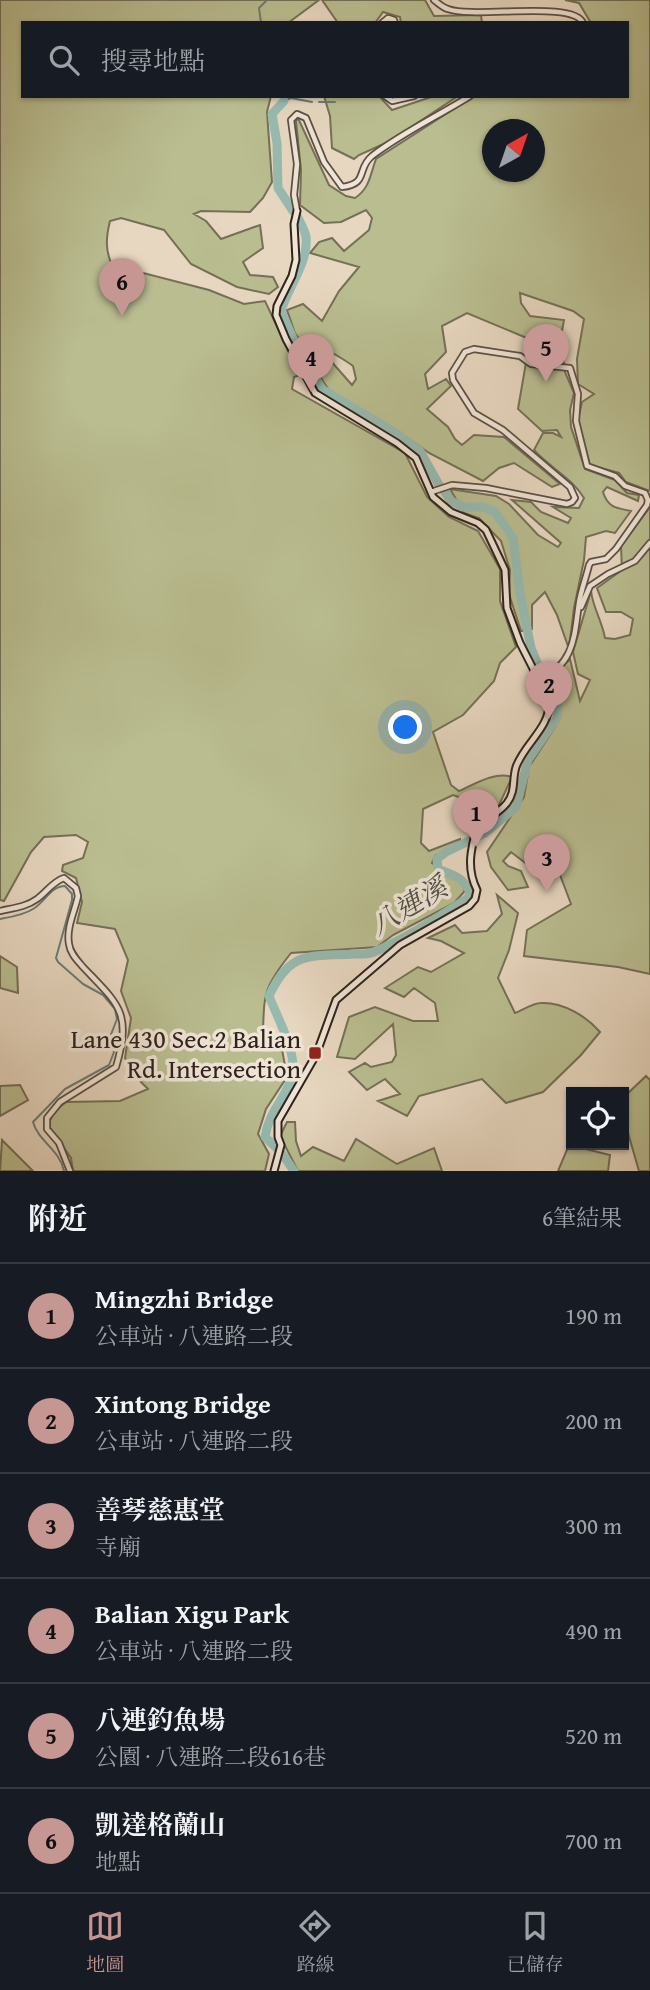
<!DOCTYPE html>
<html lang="zh-TW">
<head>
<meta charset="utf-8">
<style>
	body { margin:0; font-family:"Gentium Book Plus","Noto Serif TC",serif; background:#20242c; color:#f1f3f6 }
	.controls { position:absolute; right:21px; bottom:21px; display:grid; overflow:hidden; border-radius:0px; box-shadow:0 2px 5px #0004 }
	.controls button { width:63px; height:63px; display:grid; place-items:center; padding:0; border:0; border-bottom:2px solid #363941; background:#171b24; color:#f1f3f6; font:35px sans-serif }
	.compass { position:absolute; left:482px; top:119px; width:63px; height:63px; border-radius:50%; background:#171b24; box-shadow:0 2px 5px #0004; rotate:40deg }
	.you { position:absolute; left:406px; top:728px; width:24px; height:24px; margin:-18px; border:5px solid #fff; border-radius:50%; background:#1a73e8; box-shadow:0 0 0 10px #1a73e833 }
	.badge { display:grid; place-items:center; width:46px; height:46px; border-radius:50%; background:#c59692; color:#111; font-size:23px; font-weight:700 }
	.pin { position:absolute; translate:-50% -58px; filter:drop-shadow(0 2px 4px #0008) }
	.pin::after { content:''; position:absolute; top:37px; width:24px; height:21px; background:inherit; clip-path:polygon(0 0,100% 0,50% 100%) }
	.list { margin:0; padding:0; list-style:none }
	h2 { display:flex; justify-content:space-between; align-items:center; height:91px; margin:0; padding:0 28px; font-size:30px }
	h2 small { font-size:23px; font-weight:400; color:#9ea1a6 }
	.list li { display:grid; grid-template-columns:46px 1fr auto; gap:21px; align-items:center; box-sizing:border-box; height:105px; padding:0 28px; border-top:2px solid #363941 }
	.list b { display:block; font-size:26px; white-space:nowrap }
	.list p { margin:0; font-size:23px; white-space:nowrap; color:#9ea1a6 }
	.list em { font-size:23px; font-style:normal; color:#9ea1a6 }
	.icon { flex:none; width:38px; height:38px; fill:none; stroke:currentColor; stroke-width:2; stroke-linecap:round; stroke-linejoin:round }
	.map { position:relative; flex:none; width:650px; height:1171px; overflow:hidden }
	.search { position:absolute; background:#171b24; box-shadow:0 2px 5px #0004; left:21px; right:21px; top:21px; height:77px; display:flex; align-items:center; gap:18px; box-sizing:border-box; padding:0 24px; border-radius:0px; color:#9ea1a6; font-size:26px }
	.sheet { height:721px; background:#171b24 }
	nav { display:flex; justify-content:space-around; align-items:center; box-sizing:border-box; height:98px; border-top:2px solid #363941; background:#171b24; font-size:19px; color:#9ea1a6 }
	nav a { display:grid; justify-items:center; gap:4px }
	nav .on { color:#c59692 }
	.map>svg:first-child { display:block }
</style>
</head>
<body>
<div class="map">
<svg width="650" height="1171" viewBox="0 0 650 1171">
	<rect width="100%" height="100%" fill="#e7d7c0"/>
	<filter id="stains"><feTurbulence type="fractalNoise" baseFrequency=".00286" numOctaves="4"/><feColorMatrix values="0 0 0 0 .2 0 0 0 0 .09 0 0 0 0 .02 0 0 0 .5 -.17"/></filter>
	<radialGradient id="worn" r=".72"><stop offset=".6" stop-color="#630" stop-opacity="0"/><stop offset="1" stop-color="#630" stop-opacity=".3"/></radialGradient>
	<path fill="#b9bd90" stroke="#747056" stroke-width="2" fill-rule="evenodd" d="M0 0H319L288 23H23V96H271L267 112 272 182 263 198 250 212 201 211 194 214 206 221 221 239 260 225 263 248 243 262 250 275 273 277 278 287 269 294 237 287 191 264 164 230 121 218 110 221C106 237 105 250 112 265L209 290 244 304 265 301 300 375 294 377 292 389 405 453 427 497 449 517 478 531 500 569V601L516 647 500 663 494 681 463 715 433 732 451 785 459 791C475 784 495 771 512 777L499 805 483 816 476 803 453 795 423 809 421 843 429 851 460 839V841L435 856 432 863C443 872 458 873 466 884L464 892 454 903 393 935 377 947 291 953C264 987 264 992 263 1034L282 1049 287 1077 266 1109 258 1134 269 1154 265 1171H73L71 1158 48 1125 54 1112 66 1102 120 1101 148 1089 131 1072 125 1058 131 1018 121 991 128 960 115 929 77 923 82 902 76 878 62 871 63 865 83 858 88 842 76 835 44 837 31 852 4 901 0 900Z
		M322 0H425L434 16 481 15 482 23H401L400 17 383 12 375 23H338Z
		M565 0H650V491L626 482 619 473 590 465 578 420 582 402 594 394 578 384 577 359 584 319 573 311 520 293 521 303 530 316 564 320 561 336 555 344 529 339 467 313 442 326 446 352 425 374 428 389 446 379 451 386 427 409 448 427 455 439 462 445 474 435 504 437 560 484 552 487 514 463 499 468 483 481 429 453 398 431 329 390 304 353 312 349 330 360 352 385 356 379 353 366C337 354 321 348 305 336L300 340 295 333 287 310 303 304 322 321 339 291 359 267 310 253 319 242 332 238 344 251 369 230 372 218 366 210 341 222 324 223 300 205 301 170 296 121 298 118 329 185 346 196 355 198C370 188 370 175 376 159L474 96H627V23H591L579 3ZM492 130H534V172H492Z
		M324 96H379L392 110 434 96H458L390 141 359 155 354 159 332 148 330 116Z
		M529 345 562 351 565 372 574 393 570 410 571 427 585 469 615 480 627 493 639 495 638 501 607 487 603 492C608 508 617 508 631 511L615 533 606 531 586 537 584 560 574 608 569 649 557 615 545 592 532 605V629L521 631 509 594 510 570 501 541 479 518 464 513 450 489 496 496 509 504 538 535 558 547 561 543 512 500 531 502 541 512 568 523 571 518 553 507 579 508 584 498C572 478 549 467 534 450L543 433H553L561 437 557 430 542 431 518 409Z
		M650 507V974L618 967 524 956 527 930 571 904 560 875 536 871 511 852 503 861 508 866 521 871 528 887 508 890 491 867 487 852 524 797 529 767 555 727 561 699 550 679 570 659 580 701 590 680 578 674 573 652 591 591C593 608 602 621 605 638L615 639 630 635 633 619 621 612H606L597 588 622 570 621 546Z
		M497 895 518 913 509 950 498 978 515 1013C523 1010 533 1003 541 1003 563 1002 586 1016 600 1032L581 1055 543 1092 506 1103 482 1079 419 1096 407 1116 378 1101 400 1094 385 1079 367 1090 349 1072 365 1063 371 1067 392 1062 396 1055 393 1024 355 1059 337 1057 349 1017 375 1007 413 1021H438L435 1003 414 988 404 997 385 988 418 967 431 972 464 953 441 941 428 938 455 925 462 933 487 931 502 914Z
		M0 956 17 967 18 993 0 988Z
		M646 1076 650 1080V1171H639L624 1119V1097Z
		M20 1085 28 1100 0 1116V1086Z
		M287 1122H295L296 1141 301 1156 313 1147 344 1161 356 1139 397 1164 434 1148 442 1171H298L280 1136Z
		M2 1140 33 1171H0Z
		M569 1145 610 1155 608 1171H558Z"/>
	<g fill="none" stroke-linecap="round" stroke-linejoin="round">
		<path stroke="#6d7d75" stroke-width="2" d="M261 23 259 8 267 0
			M284 101 291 98 312 102
			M319 102H335
			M0 919C11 917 24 915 33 909 45 902 51 886 65 886L72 894V900L56 958 58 962 83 984 103 995 115 1009 117 1019 110 1037 114 1052 109 1065 65 1089 33 1122C38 1141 60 1150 64 1171"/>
		<path stroke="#97bab0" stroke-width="9" d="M284 101 272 114 277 143 278 188 293 211
			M297 216C300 222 305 230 306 237 309 262 287 289 281 311L299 352 322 389 396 433 420 451 439 485
			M294 1171 281 1152 265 1137C269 1110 286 1099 292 1076 298 1054 277 1017 269 996 290 950 309 957 353 954 360 954 367 955 374 952 406 939 438 917 468 898L470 893C464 877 452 875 438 869L437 859 446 852 485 833 516 807 528 760 557 718V698L540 670 531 648 520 593 513 538 495 512 484 507H463L451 501 444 491"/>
		<defs>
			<path id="street" d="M434 0C438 3 443 8 448 9 474 19 574 0 583 23
				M382 23 388 18 394 20 395 23
				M385 96 392 101 414 96
				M297 211 294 195 297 164 291 120 297 114 306 118 324 162 342 187C369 184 356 169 372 156 402 133 438 116 470 96
				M431 492 452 485 486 488 567 504 572 502 575 498 570 487 503 430 474 413 453 380 452 373 465 352 474 349 520 356 531 364 570 368 578 394 576 421 587 466 615 476 625 486 645 493 648 500 647 505 616 549 606 559 591 562 589 565C586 578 581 590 579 603 574 638 575 662 539 682
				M581 607 590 586 608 574 635 561 650 543
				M0 911C13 908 26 907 37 899 47 892 52 882 64 878L76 888 78 896C75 911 66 928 69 944 70 953 77 960 83 967 119 1005 132 1012 116 1067L60 1102 47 1118V1129L59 1143 70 1171"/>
			<path id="secondary" d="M274 1171 281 1145 278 1137V1121L316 1055 336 1000 400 945 469 906 475 899 477 890C466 868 471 849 477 826 487 819 499 813 507 803 516 791 512 780 516 767 525 742 551 728 549 700L520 643 507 608 505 570 486 530 478 523 451 512 433 497 416 458 397 443 315 393 286 339 276 315 277 306 292 276 296 260 294 224 297 211"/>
		</defs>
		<use href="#street" stroke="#5d4f46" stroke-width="8"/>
		<use href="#secondary" stroke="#2f221d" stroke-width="9"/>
		<use href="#street" stroke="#efe5d6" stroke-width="4.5"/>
		<use href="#secondary" stroke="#efe5d6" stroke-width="5"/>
	</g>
	<rect fill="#8f2418" stroke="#efe5d6" stroke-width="2.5" x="308" y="1046" width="14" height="14" rx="3.5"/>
	<g text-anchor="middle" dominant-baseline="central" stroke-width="7" stroke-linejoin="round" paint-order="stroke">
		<g font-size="26" fill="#2f221d" stroke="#efe5d6" text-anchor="end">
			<text x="301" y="1038">Lane 430 Sec.2 Balian<tspan x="301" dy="30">Rd. Intersection</tspan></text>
		</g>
		<g font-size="28" font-style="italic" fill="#4e5049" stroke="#efe5d6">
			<text transform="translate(408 905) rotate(-31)">八連溪</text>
		</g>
	</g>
	<rect width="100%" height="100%" filter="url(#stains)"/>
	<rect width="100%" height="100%" fill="url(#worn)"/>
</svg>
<div class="controls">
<button><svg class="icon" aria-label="locate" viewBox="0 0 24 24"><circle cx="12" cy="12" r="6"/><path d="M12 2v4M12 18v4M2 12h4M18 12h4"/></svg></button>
</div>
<svg class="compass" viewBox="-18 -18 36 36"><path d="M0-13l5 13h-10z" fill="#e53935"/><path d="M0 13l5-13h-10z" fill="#9ea1a6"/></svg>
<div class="you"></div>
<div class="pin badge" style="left:476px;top:847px">1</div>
<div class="pin badge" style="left:549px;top:719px">2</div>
<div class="pin badge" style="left:547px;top:892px">3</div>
<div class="pin badge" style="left:311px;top:392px">4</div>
<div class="pin badge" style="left:546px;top:382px">5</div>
<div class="pin badge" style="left:122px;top:316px">6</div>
<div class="search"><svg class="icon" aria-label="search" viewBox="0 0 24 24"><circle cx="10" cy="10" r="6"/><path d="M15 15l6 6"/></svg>搜尋地點</div>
</div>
<section class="sheet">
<h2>附近<small>6筆結果</small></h2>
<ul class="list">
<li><span class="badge">1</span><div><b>Mingzhi Bridge</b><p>公車站 · 八連路二段</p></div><em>190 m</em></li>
<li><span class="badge">2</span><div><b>Xintong Bridge</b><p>公車站 · 八連路二段</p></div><em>200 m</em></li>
<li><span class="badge">3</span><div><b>善琴慈惠堂</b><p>寺廟</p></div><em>300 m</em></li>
<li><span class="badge">4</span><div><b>Balian Xigu Park</b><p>公車站 · 八連路二段</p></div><em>490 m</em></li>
<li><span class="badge">5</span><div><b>八連釣魚場</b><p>公園 · 八連路二段616巷</p></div><em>520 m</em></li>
<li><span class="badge">6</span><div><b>凱達格蘭山</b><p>地點</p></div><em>700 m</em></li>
</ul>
</section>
<nav>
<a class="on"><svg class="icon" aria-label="map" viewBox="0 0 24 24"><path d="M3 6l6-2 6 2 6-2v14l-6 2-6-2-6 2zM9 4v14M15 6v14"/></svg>地圖</a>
<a><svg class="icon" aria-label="directions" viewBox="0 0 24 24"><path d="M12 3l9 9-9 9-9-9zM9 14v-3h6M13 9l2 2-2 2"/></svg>路線</a>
<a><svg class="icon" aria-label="saved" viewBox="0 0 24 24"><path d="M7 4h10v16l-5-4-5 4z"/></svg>已儲存</a>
</nav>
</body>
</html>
